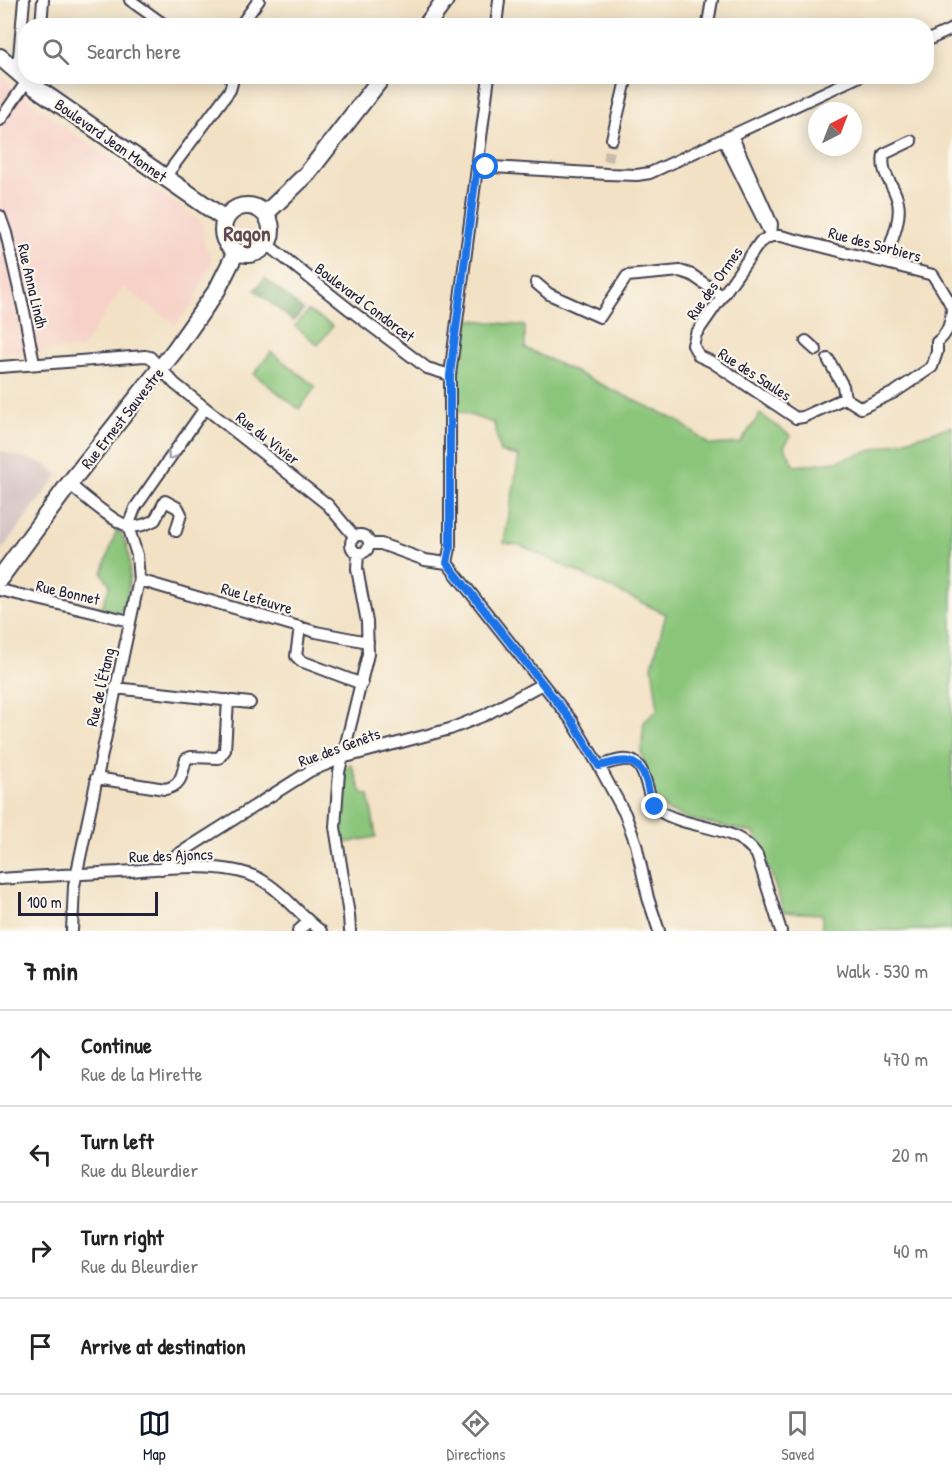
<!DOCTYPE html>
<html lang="en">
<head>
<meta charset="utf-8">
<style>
	body { margin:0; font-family:"Patrick Hand",sans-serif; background:#f6f6f6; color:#222 }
	.compass { position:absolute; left:808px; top:102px; width:54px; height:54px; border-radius:50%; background:#fff; box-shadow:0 3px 15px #0003; rotate:42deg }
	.scale { position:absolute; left:18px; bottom:15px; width:140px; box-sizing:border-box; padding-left:6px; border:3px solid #22223b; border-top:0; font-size:16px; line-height:21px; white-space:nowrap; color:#22223b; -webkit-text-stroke:4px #fbf7ec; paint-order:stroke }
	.stop { position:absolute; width:18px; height:18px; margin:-14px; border:4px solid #1a73e8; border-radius:50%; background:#fff }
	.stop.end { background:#1a73e8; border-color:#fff; box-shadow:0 2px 6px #0008 }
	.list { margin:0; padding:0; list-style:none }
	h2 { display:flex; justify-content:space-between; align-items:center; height:78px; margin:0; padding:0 24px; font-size:26px }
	h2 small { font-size:20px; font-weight:400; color:#767676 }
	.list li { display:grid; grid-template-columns:39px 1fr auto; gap:18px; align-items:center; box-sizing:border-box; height:96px; padding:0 24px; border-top:2px solid #e0e0e0 }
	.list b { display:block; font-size:22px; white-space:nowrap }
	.list p { margin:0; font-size:20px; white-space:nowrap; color:#767676 }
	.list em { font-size:20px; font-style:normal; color:#767676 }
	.icon { flex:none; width:33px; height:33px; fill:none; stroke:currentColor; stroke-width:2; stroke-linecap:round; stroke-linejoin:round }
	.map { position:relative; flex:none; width:952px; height:931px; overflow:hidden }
	.search { position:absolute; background:#fff; box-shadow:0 3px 15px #0003; left:18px; right:18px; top:18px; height:66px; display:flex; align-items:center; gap:15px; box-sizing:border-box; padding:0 21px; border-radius:24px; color:#767676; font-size:22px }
	.sheet { height:462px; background:#fff }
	nav { display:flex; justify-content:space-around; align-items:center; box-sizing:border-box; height:84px; border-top:2px solid #e0e0e0; background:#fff; font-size:16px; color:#767676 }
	nav a { display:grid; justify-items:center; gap:3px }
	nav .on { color:#111827 }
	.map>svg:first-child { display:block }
</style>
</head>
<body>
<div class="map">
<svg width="952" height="931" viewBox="0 0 952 931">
	<rect width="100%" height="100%" fill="#fbf7ec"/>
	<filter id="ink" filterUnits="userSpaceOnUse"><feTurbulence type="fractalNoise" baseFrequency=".0167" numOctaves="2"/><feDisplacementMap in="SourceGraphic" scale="12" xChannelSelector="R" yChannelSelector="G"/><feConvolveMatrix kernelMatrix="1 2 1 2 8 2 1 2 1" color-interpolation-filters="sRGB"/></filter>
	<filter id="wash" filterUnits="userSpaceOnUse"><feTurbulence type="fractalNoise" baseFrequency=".008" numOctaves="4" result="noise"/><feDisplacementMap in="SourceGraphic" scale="24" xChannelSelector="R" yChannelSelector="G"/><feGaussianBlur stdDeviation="1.35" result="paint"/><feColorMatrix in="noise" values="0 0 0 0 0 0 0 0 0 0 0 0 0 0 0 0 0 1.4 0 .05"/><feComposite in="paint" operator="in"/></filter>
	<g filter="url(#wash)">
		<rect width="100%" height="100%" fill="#f2e1c4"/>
		<path fill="#f7d1c8" d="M0 75 56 121 203 223V239L206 249 213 259 194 301 176 325 123 287 81 349 0 353Z"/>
		<path fill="#d2bfc0" d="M0 451 45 464 58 475 0 552Z"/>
		<path fill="#8ac57a" stroke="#56745a" stroke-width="1.5" d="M308 311 333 326 318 345 295 326Z
			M465 319 525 326V348L678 421 710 445 740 443 760 414 791 436 784 446 795 466 837 461 952 426V930L822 931V914L784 912 771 874 754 833 688 819 667 810 657 801 641 753 644 722 658 709 652 666 666 614 520 545 504 543 519 456 500 452 494 423 450 409Z
			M271 352 316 387 299 409 254 374Z
			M117 529C135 549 130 580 126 604L125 608 117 612 101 609 110 585 102 573Z
			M351 764 362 793 369 795 376 837 345 843 335 827 339 773Z"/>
		<path fill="#6faa6a" stroke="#486652" stroke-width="1.5" d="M265 278 303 310 293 321 255 290Z"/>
	</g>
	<g filter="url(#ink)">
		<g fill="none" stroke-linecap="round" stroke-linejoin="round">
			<path stroke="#c8bba9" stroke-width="10" stroke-dasharray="10 5" stroke-linecap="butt" d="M608 161 612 139"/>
			<defs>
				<path id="street" d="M130 0 166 26
					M41 26 43 0
					M240 26 259 0
					M496 26 499 0
					M706 26 708 23 712 0
					M926 41 952 29
					M13 69 19 57 24 0
					M489 76 450 375V548L447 563 572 721 599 766 625 814 636 844 648 898 659 931
					M0 120 27 81
					M732 135 772 224 771 236
					M612 139 627 76
					M723 139 771 236
					M477 166 607 174 637 175 650 173 860 76
					M165 177 230 90 232 83 230 76
					M0 216 6 233 24 311 34 364
					M771 236H781L933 275C938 284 950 300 952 309 952 321 947 335 937 342V352L932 367 895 392 861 408 845 398 803 417 796 418 712 362 699 356 693 345 696 334 760 242Z
					M267 244 350 310 427 368 450 375
					M885 261C890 244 902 220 898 202 894 183 880 175 884 154L911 141
					M536 283 549 294 600 317 627 276 680 271 692 275 722 296
					M806 341 816 350
					M828 359 843 386 845 398
					M0 367 145 356 150 357 175 384 328 505 354 536
					M69 484C83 495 113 522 128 526 137 528 147 524 155 520L165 501 178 508 181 514 176 531
					M351 544a9 9 0 1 1 18 0a9 9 0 1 1-18 0Z
					M369 544H381L425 560 447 563
					M139 580 316 632 368 642
					M0 590 130 621
					M300 627 296 656 301 661 362 684
					M115 688 250 703
					M599 766C606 764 614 761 622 760 652 757 642 801 661 812 691 830 736 824 757 855L781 931
					M96 778 165 789C182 786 182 774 186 759L191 757 219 758 225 750 228 700
					M161 869 174 857 310 771 342 758 450 729 485 715 542 684
					M0 879C40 876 79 874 119 872 159 869 222 860 258 878 283 891 299 915 321 931
					M72 931 74 886 139 580 137 555 128 526 135 508 205 408
					M298 931 308 922
					M350 931 349 915 335 827 339 772 368 654 367 622 357 569 358 553"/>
				<path id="secondary" d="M426 26 445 0
					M0 57 35 87 225 219
					M223 230a24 24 0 1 1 48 0a24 24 0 1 1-48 0Z
					M265 214 307 174 383 76
					M0 578 69 484 175 350 217 290 236 252"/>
			</defs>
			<use href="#street" stroke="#413f50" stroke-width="14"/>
			<use href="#secondary" stroke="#413f50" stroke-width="20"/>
			<use href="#street" stroke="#fff" stroke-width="10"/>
			<use href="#secondary" stroke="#fff" stroke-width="16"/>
		</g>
		<defs><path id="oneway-chevron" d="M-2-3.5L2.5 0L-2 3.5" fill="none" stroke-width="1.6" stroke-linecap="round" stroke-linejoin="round" transform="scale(1.5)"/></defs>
		<use stroke="#9c9ca7" href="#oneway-chevron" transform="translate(171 456) rotate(124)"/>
	</g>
	<g fill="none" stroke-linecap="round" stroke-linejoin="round" filter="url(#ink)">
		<path stroke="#1a73e8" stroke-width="8" d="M486 167 477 166 450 375V548L447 563 572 721 599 766C620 761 637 754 646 780 649 789 649 798 655 807"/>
	</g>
	<g text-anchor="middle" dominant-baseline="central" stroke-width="4.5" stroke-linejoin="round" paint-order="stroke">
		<g font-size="16" fill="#22223b" stroke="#fbf7ec">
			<text transform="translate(111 140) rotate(35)">Boulevard Jean Monnet</text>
			<text transform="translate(875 244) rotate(15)">Rue des Sorbiers</text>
			<text transform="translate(714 283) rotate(-55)">Rue des Ormes</text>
			<text transform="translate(33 286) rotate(77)">Rue Anna Lindh</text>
			<text transform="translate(365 302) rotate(37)">Boulevard Condorcet</text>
			<text transform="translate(755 374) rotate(33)">Rue des Saules</text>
			<text transform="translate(122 418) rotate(-52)">Rue Ernest Sauvestre</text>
			<text transform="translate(268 438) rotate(38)">Rue du Vivier</text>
			<text transform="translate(68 592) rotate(13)">Rue Bonnet</text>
			<text transform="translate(257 598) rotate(17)">Rue Lefeuvre</text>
			<text transform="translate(100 687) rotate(-77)">Rue de l'Étang</text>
			<text transform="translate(339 747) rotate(-20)">Rue des Genêts</text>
			<text transform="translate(171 855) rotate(-2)">Rue des Ajoncs</text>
		</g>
		<g font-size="22" font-weight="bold" fill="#5e4b53" stroke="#fbf7ec">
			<text x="247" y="233">Ragon</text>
		</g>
	</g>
</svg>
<svg class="compass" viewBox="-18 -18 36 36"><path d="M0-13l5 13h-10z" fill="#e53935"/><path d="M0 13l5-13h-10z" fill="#767676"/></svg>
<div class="scale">100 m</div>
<div class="stop" style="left:486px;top:167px"></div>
<div class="stop end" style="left:655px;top:807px"></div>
<div class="search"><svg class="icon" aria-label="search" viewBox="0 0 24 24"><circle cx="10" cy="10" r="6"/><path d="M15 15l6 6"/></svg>Search here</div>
</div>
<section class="sheet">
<h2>7 min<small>Walk · 530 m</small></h2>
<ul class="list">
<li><svg class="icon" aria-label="ahead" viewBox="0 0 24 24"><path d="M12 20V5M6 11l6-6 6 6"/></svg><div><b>Continue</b><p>Rue de la Mirette</p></div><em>470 m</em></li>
<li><svg class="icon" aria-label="left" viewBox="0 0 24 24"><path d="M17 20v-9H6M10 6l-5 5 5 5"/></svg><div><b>Turn left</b><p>Rue du Bleurdier</p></div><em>20 m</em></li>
<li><svg class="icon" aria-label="right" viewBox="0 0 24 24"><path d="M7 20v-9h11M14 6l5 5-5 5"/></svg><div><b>Turn right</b><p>Rue du Bleurdier</p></div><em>40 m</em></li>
<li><svg class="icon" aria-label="arrive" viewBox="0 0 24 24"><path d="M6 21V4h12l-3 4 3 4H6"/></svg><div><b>Arrive at destination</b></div></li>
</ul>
</section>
<nav>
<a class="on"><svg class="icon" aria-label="map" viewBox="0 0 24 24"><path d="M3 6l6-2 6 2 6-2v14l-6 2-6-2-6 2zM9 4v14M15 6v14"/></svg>Map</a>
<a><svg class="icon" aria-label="directions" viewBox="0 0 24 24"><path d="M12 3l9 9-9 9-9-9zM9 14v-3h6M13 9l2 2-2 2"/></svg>Directions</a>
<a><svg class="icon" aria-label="saved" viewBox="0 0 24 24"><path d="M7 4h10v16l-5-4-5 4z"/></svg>Saved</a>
</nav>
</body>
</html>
